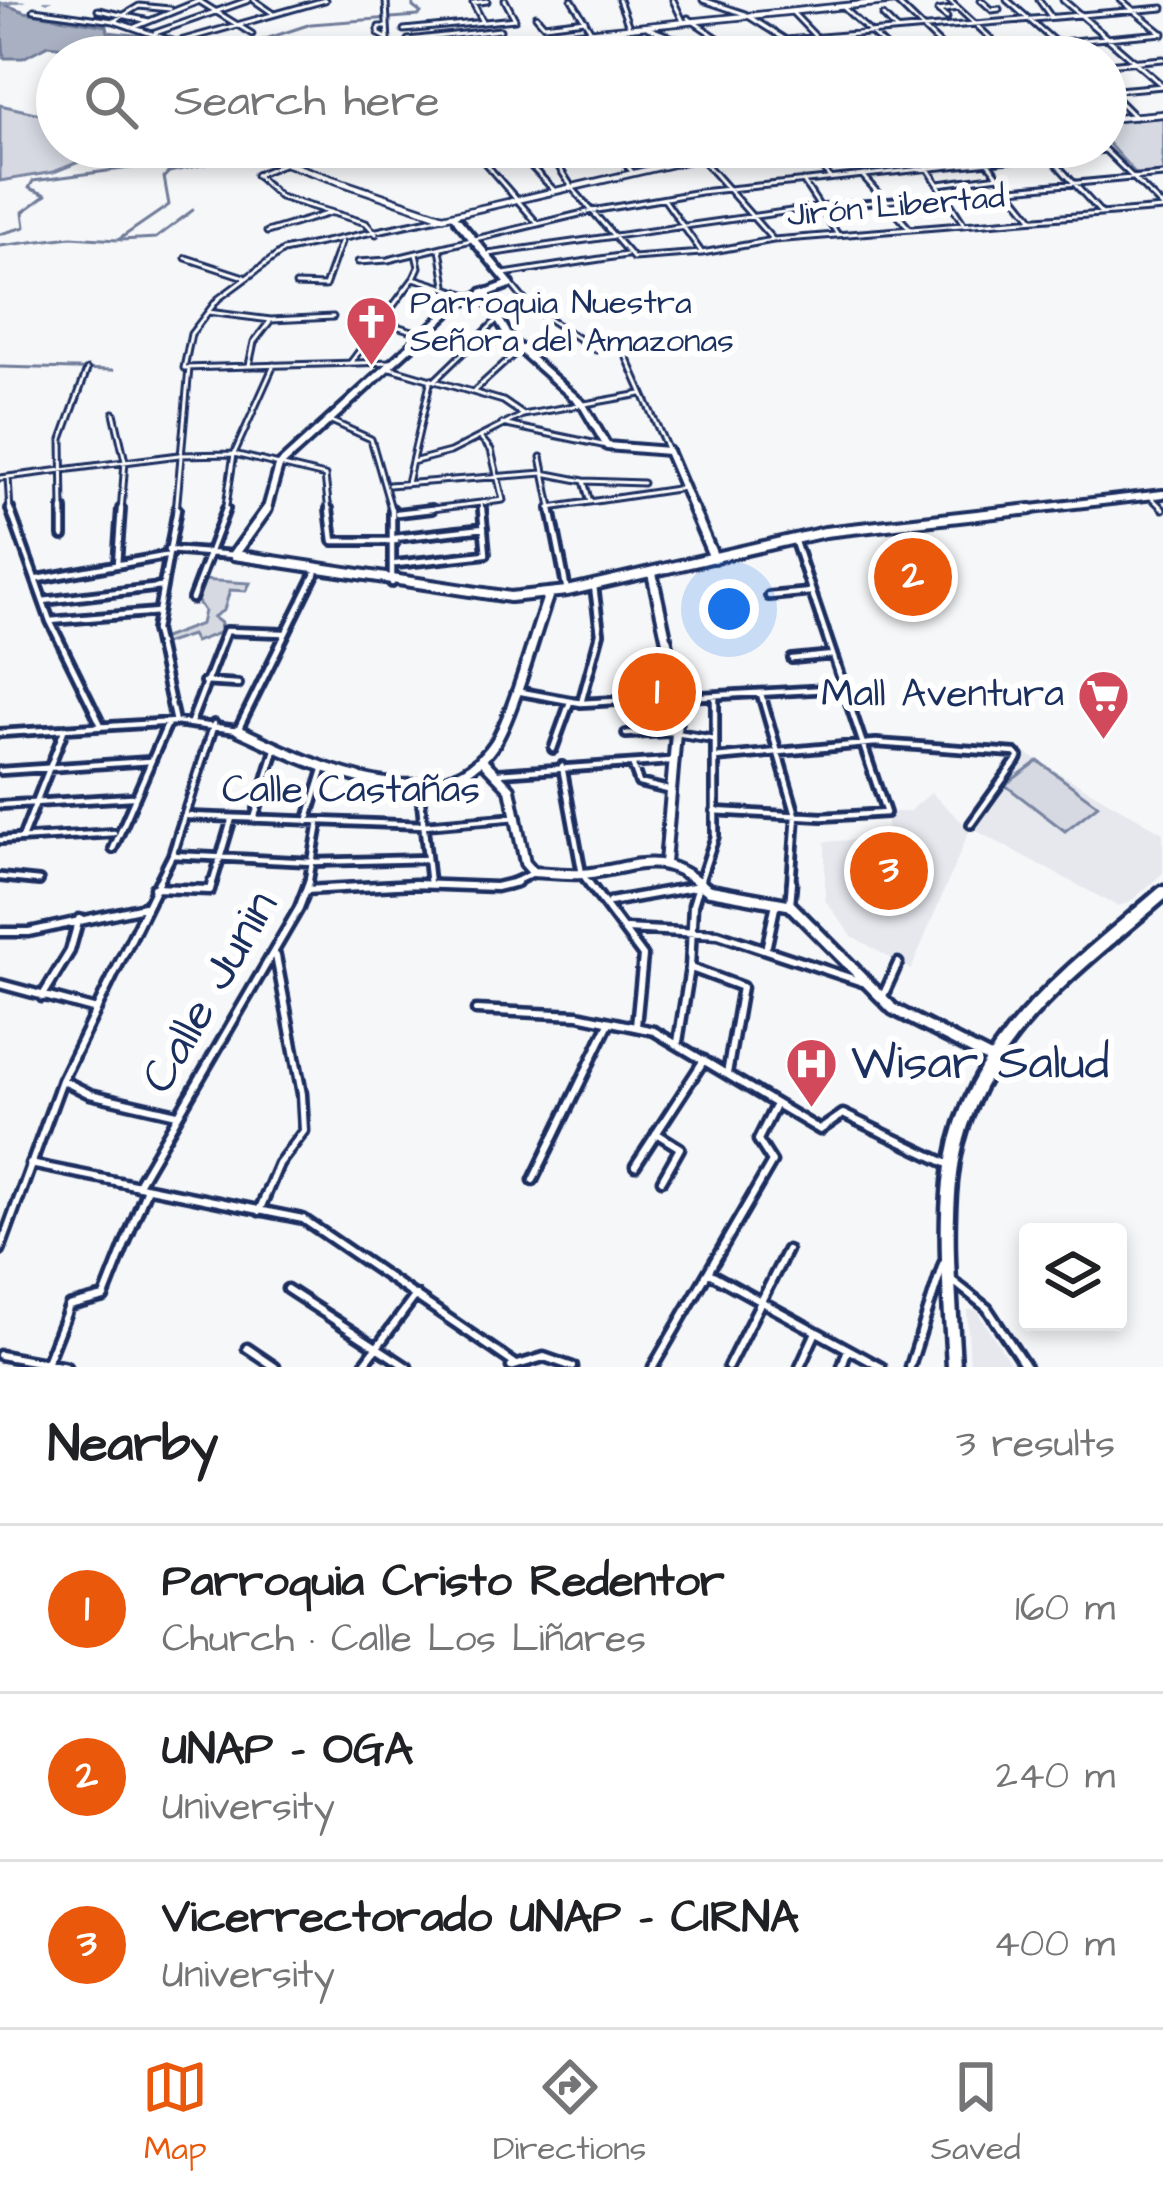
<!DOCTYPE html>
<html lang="en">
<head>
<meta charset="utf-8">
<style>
	body { margin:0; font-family:"Architects Daughter",sans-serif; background:#f2f2f2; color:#202124 }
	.controls { position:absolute; right:36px; bottom:36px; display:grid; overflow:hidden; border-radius:12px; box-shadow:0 6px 18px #0003 }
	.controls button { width:108px; height:108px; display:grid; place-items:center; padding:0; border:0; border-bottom:3px solid #e0e0e0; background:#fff; color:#202124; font:60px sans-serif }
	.you { position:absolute; left:729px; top:609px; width:42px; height:42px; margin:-30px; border:9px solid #fff; border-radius:50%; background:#1a73e8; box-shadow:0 0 0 18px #1a73e833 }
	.badge { display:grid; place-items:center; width:78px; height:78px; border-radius:50%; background:#ea580c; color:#fff; font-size:39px; font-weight:700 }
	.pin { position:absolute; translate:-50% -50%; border:6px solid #fff; box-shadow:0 3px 12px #0006 }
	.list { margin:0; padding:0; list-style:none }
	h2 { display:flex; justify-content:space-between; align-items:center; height:156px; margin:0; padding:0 48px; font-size:51px }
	h2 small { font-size:39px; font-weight:400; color:#757577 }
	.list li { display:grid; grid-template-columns:78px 1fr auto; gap:36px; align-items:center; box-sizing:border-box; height:168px; padding:0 48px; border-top:3px solid #e0e0e0 }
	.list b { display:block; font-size:45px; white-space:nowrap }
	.list p { margin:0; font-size:39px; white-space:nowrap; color:#757577 }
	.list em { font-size:39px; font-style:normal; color:#757577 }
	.icon { flex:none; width:66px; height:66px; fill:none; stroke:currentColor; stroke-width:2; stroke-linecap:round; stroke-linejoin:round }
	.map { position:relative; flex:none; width:1163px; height:1367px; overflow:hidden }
	.search { position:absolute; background:#fff; box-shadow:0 6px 18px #0003; left:36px; right:36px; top:36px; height:132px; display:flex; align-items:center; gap:30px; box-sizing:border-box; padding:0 42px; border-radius:66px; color:#757577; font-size:45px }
	.sheet { height:660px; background:#fff }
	nav { display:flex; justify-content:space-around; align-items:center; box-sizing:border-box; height:168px; border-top:3px solid #e0e0e0; background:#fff; font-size:33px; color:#757577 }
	nav a { display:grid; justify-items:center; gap:6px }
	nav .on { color:#ea580c }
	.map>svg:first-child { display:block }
</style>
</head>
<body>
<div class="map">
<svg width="1163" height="1367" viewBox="0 0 1163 1367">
	<rect width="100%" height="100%" fill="#f6f7f9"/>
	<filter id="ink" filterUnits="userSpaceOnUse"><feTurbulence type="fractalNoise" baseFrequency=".00833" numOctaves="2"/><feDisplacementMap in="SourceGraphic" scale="24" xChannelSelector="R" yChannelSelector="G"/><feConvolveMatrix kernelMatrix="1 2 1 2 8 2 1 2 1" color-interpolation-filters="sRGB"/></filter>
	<g filter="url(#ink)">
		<path fill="#e6e8ee" d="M645 26 717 57H526L509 40Z
			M1025 753 1163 833V873L1129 903 1117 906 971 828Z
			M931 793 970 829 911 970 852 936 825 900V842L888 837 886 812H908Z
			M967 1310H976L1013 1367H970Z"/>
		<path fill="#d6d9e2" stroke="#7884a0" stroke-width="3" d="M0 105 57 118V147H116L54 172 0 181Z
			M1163 116V172L1136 174 1106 141V121Z
			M200 580 250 583 246 591 230 590 224 610 213 617 221 623 219 633 195 642 191 635 164 644 161 639 201 624 204 611 194 596Z
			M1038 761 1098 805 1065 831 1005 785Z"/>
		<path fill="#a9b0c1" stroke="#707c99" stroke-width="3" d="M0 3 25 12 107 26 108 32 142 36 139 39C152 49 161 45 175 48 190 50 182 55 197 57H105L100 51 48 45 23 58H4Z"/>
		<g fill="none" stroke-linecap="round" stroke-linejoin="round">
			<path stroke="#707c99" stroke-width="3" d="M211 57 311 24 418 16 421 13 413 7V0
				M0 234 25 227 23 212 46 195 29 188 33 181 137 167 184 152 208 155 230 148
				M121 240 156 238 193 210
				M0 246 71 237 118 240 169 205 164 177 169 172 229 159 232 147
				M0 367 113 370"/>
			<path fill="#8893ac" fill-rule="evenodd" d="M15 0 27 1 0 7V3Z
				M52 0 47 3 43 1 44 0Z"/>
			<defs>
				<path id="street-far2" d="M254 0 274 14
					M572 0 591 31
					M619 0 629 27
					M673 0 683 21
					M703 0 745 14 813 57
					M894 0 953 57
					M949 0 1011 57
					M981 0 992 10 999 9
					M1007 0 1072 57
					M1039 0 1051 17
					M1063 0 1163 86
					M1121 0 1163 34
					M844 8 897 57
					M34 10 114 21 219 57
					M98 10 149 21
					M791 11 816 37
					M536 16 544 25 585 20
					M883 16 896 29
					M688 18 746 57
					M947 18 938 11 958 8
					M114 21 139 6 170 9
					M483 22 473 3 487 1
					M135 27 199 1 252 34
					M386 27H379V34L388 39
					M648 28 696 47 673 57
					M404 30 515 19 505 0
					M155 33 249 0
					M506 38 525 57
					M408 40 500 30
					M786 40 1163 8
					M180 41 325 0
					M275 45 291 57
					M382 50 388 44 386 1
					M373 56 397 53
					M888 57 1163 33
					M1106 64 1163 59
					M1106 91 1163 86
					M1110 92 1135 117
					M341 147 479 156
					M471 147 538 224
					M512 147 555 191
					M546 147 573 189 633 258 702 253 773 240 1163 209
					M612 147 633 173
					M691 147 773 240
					M807 147 830 178
					M914 147 963 223
					M975 147 1033 219
					M1041 147 1101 213
					M1103 148 1163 207
					M283 164 256 175 280 197 366 223 376 234
					M862 175 909 228
					M803 181 838 235
					M939 184 999 176
					M664 199 702 253
					M267 232 330 213
					M440 249 446 285
					M488 254 819 207 1163 175
					M186 258 244 277
					M358 262 388 260 592 211 700 192 1105 150
					M504 274 626 255
					M414 278 471 296
					M511 284 530 307 596 350
					M296 285 325 286 341 242
					M208 312 271 320 333 317
					M379 321 423 334
					M623 349 668 451
					M351 362 414 278 419 267 416 254
					M392 362 184 368 191 334 218 299 283 251 443 217
					M249 365 254 342 271 320
					M387 367 503 401 522 414
					M435 380 499 318
					M474 391 521 348 544 341
					M114 413 125 461 121 512
					M331 421 371 439 392 512
					M502 424 607 446
					M480 437 491 450 503 500 481 503 482 512
					M541 457 552 512
					M412 462 450 452 523 415 641 394
					M8 477 10 512
					M0 478 179 455 234 454 325 476 329 512
					M584 481 590 502
					M407 483 431 379
					M389 485 543 473 584 481 643 483
					M1150 496 1163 509
					M549 508 683 488
					M63 512 62 439 87 370
					M176 512 189 368
					M225 512 234 454 274 365
					M407 512 481 503"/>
				<path id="street-far1" d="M10 509 50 621 101 725
					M63 509V536
					M329 509 333 541H396
					M392 509V583
					M551 509 567 591
					M397 513 432 509
					M395 538 484 528
					M168 550 234 555
					M117 564 121 509
					M396 564 486 554 482 509
					M38 579 165 556
					M769 596 811 592
					M192 599 226 509
					M43 601 161 587
					M50 621 158 612
					M792 659 833 655
					M204 682 238 684
					M516 691 581 703 845 688
					M761 694 796 815 791 885
					M581 703 600 633 594 586
					M175 722 155 630 177 509
					M191 722 226 631 284 633
					M0 733 175 722 238 730 317 570
					M626 734 669 732 714 739
					M553 749 570 702
					M715 758 876 743 1015 753 1019 757 971 824
					M562 766 582 874 590 885
					M633 766 639 783 668 790
					M0 771 150 761
					M499 773 670 761
					M419 784 430 884
					M0 805 132 797
					M714 811 822 817 886 813 794 539
					M187 816 424 825 517 817
					M254 819 275 750
					M307 822 323 770
					M22 838 65 728
					M0 840 114 833
					M113 849 168 723
					M172 855 313 862 427 859
					M0 877 39 881
					M157 885 172 855 214 724
					M212 885 232 818
					M308 885 319 823
					M396 885H449
					M508 885 531 874
					M699 885 715 836V696"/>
				<path id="street" d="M588 882 643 956 636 1026
					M154 888 210 890 212 882
					M306 890 415 884 496 887 517 882
					M610 902 699 886
					M790 905 792 882
					M626 929 718 934 862 982
					M0 932H29L144 907
					M767 945 776 903
					M691 968 742 987 727 1074
					M0 984 93 1009
					M883 996 898 963
					M42 997 70 951 79 919
					M476 1010 578 1015 654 1031 820 1130 843 1114 948 1164
					M678 1042 690 968 693 905 700 882
					M62 1080 90 1094 177 1114
					M656 1133 680 1148 662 1180
					M30 1164 303 1219 515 1364
					M635 1166 704 1060
					M533 1180 609 1023
					M137 1186 299 908 309 882
					M259 1211 279 1164 304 1131 302 1094 276 956
					M0 1250 62 1080 159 882
					M709 1273 881 1367
					M953 1281 987 1308 1026 1367
					M287 1289 407 1367
					M247 1348 275 1367
					M0 1355 66 1367
					M45 1367 69 1306 104 1297 147 1188
					M362 1367 416 1295
					M511 1367 544 1357 573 1367
					M653 1367 772 1162 758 1140 774 1108
					M728 1367 787 1250
					M800 1367 816 1332
					M842 1367 848 1349
					M910 1367 943 1264"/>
				<path id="secondary-far3" d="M316 57 342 54
					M339 57 906 0
					M1106 119 1163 114
					M291 147 281 159 285 163 443 217 716 154 767 147
					M453 215 460 224"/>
				<path id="secondary-far2" d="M483 292 512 342 583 405 607 446 668 451 694 512
					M266 512 279 466 457 304 510 284 458 221
					M1005 512 1163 494"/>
				<path id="secondary-far1" d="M267 509 234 555 510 597 567 591 825 532 1031 509
					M693 509 714 558
					M652 573 679 697 665 863
					M238 730C305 761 438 829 495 743 514 712 535 632 549 594
					M481 759 510 789 525 863 533 872C549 873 566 875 582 874 632 870 657 847 702 885"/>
				<path id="secondary" d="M698 882 708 890 790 905 893 1009 991 1059"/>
				<path id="primary" d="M954 1367C951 1306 944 1243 950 1182 962 1048 1069 974 1163 893"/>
			</defs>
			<use href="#street-far2" stroke="#1b2f5e" stroke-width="9"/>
			<use href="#street-far1" stroke="#1b2f5e" stroke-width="14"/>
			<use href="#street" stroke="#1b2f5e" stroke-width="15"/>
			<use href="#secondary-far3" stroke="#1b2f5e" stroke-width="10"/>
			<use href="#secondary-far2" stroke="#1b2f5e" stroke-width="14"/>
			<use href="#secondary-far1" stroke="#1b2f5e" stroke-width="16"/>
			<use href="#secondary" stroke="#1b2f5e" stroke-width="18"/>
			<use href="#primary" stroke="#1b2f5e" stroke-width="21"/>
			<use href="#street-far2" stroke="#fff" stroke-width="3"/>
			<use href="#street-far1" stroke="#fff" stroke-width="4.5"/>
			<use href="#street" stroke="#fff" stroke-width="6"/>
			<use href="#secondary-far3" stroke="#fff" stroke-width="4.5"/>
			<use href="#secondary-far2" stroke="#fff" stroke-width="6"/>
			<use href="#secondary-far1" stroke="#fff" stroke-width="8"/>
			<use href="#secondary" stroke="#fff" stroke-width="9"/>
			<use href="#primary" stroke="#fff" stroke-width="12"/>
		</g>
	</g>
	<defs>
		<symbol id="church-pin" viewBox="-11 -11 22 30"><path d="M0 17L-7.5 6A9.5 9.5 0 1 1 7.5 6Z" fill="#d1495b" stroke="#fff"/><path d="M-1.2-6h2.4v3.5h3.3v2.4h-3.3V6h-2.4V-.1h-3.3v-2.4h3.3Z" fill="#fff"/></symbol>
		<symbol id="supermarket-pin" viewBox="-11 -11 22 30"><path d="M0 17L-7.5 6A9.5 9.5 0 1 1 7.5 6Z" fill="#d1495b" stroke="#fff"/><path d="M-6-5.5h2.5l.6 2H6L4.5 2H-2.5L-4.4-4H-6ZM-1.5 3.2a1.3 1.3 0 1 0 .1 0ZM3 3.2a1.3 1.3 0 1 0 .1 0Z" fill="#fff"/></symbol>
		<symbol id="hospital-pin" viewBox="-11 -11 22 30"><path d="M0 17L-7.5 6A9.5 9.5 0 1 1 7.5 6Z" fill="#d1495b" stroke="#fff"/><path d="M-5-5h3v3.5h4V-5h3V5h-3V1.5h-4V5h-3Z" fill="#fff"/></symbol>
	</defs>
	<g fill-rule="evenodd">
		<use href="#church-pin" x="342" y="292" width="59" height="81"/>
		<use href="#supermarket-pin" x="1074" y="666" width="59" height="81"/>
		<use href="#hospital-pin" x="782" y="1034" width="59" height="81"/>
	</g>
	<g text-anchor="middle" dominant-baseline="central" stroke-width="12" stroke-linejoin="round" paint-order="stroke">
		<g font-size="33" fill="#1b2f5e" stroke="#fff">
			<text transform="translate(896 206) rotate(-5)">Jirón Libertad</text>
		</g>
		<g font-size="33" fill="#1b2f5e" stroke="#fff" text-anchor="start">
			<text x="410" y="303">Parroquia Nuestra<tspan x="410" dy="38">Señora del Amazonas</tspan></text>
		</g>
		<g font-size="39" fill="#1b2f5e" stroke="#fff" text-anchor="end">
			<text x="1064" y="695">Mall Aventura</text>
		</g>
		<g font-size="39" fill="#1b2f5e" stroke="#fff">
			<text x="351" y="791">Calle Castañas</text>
		</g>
		<g font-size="48" fill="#1b2f5e" stroke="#fff">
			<text transform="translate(210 992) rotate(-60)">Calle Junin</text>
		</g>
		<g font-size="48" fill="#1b2f5e" stroke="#fff" text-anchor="start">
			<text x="851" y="1064">Wisar Salud</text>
		</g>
	</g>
</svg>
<div class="controls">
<button><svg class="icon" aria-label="layers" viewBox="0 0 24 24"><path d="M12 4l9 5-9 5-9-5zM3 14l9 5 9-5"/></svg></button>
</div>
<div class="you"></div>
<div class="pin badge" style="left:657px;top:692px">1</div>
<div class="pin badge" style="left:913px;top:577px">2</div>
<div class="pin badge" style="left:889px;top:871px">3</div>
<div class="search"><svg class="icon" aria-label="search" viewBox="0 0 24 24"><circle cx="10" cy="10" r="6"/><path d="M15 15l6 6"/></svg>Search here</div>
</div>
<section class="sheet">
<h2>Nearby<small>3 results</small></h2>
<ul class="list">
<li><span class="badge">1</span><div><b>Parroquia Cristo Redentor</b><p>Church · Calle Los Liñares</p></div><em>160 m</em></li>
<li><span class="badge">2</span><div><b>UNAP - OGA</b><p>University</p></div><em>240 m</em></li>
<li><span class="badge">3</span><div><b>Vicerrectorado UNAP - CIRNA</b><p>University</p></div><em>400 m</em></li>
</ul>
</section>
<nav>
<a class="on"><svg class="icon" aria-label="map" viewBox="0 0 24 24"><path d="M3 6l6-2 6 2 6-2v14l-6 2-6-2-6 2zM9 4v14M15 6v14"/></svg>Map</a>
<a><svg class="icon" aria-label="directions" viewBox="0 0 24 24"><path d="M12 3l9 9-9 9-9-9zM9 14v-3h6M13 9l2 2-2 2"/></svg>Directions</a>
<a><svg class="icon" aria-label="saved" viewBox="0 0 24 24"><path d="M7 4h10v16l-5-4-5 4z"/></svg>Saved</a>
</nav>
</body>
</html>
